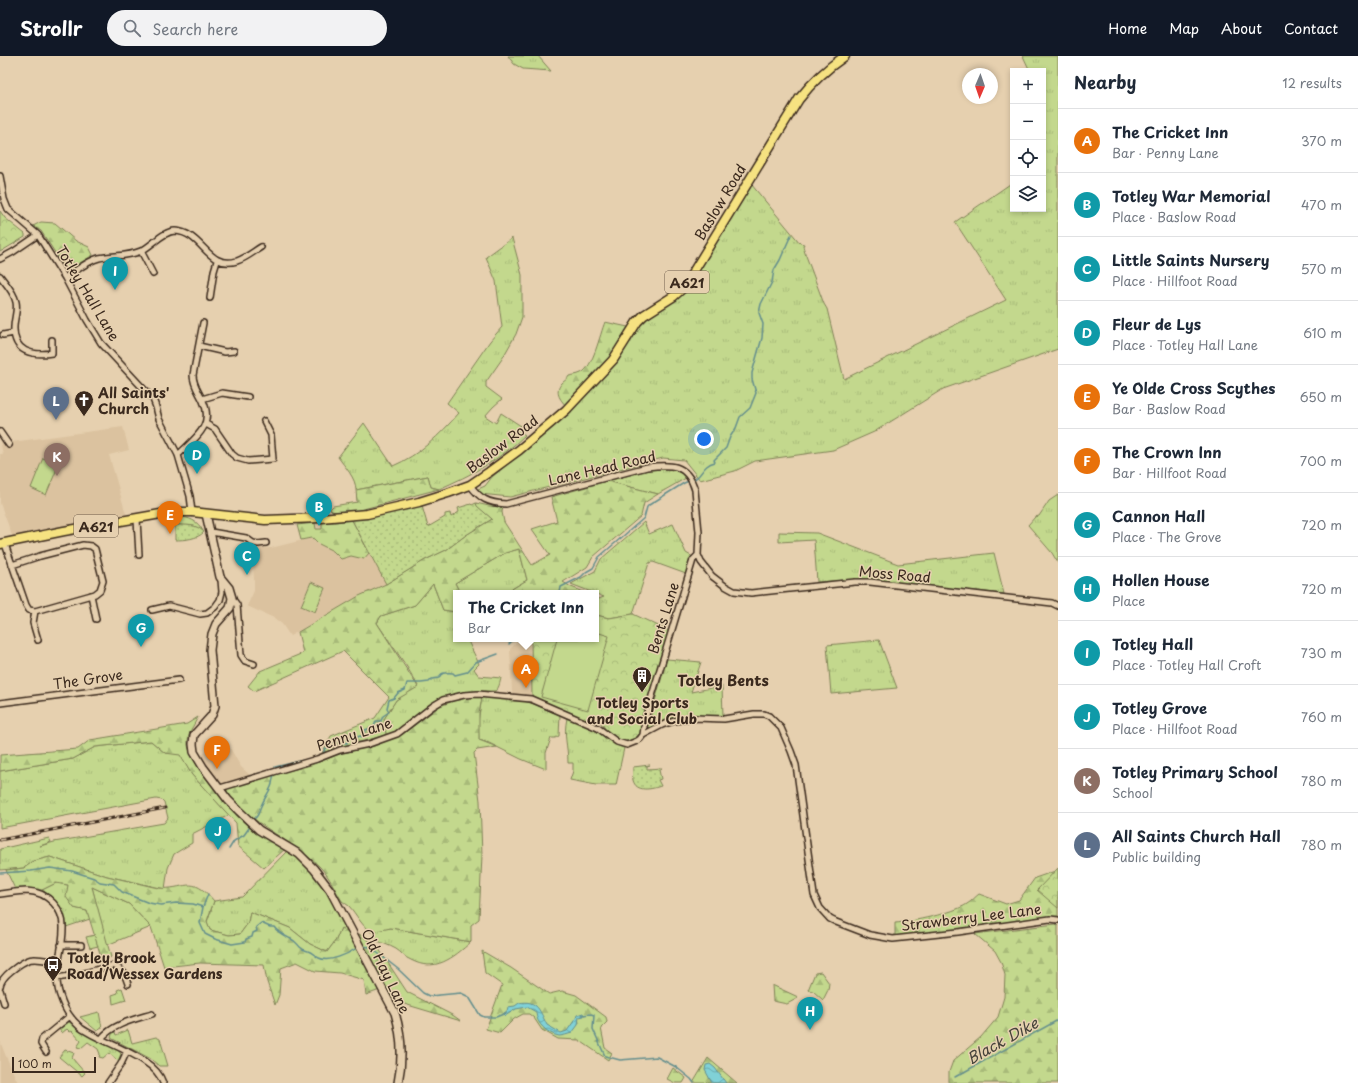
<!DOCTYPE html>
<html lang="en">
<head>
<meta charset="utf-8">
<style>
	body { margin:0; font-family:"Playpen Sans",sans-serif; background:#f2f2f3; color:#1f2937 }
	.controls { position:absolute; right:12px; top:12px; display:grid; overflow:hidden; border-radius:0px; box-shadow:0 2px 6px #0003 }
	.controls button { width:36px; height:36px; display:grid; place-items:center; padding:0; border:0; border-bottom:1px solid #e0e1e3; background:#fff; color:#1f2937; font:20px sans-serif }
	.compass { position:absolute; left:962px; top:12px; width:36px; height:36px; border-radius:50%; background:#fff; box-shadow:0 2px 6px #0003; rotate:182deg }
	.scale { position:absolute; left:12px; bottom:10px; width:84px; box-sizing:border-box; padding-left:4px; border:2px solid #3b2a1e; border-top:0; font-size:11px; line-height:14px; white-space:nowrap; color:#3b2a1e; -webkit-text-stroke:3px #e6d0af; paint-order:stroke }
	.you { position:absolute; left:704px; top:383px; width:14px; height:14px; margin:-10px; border:3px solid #fff; border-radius:50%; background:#1a73e8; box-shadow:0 0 0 6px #1a73e833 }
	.badge { display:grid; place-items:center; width:26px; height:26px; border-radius:50%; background:#111827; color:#fff; font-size:13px; font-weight:700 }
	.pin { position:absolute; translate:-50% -33px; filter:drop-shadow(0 1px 2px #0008) }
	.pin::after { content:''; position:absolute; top:21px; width:14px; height:12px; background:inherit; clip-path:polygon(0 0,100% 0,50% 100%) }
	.popup { position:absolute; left:453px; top:534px; width:146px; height:52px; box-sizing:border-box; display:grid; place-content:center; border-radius:0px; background:#fff; filter:drop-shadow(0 1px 3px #0005); font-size:13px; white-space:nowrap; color:#747a83 }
	.popup b { font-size:15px; color:#1f2937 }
	.popup::after { content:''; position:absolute; left:50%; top:100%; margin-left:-8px; border:8px solid transparent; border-top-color:#fff }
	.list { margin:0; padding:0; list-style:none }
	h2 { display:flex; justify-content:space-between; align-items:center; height:52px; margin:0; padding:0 16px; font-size:17px }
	h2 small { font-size:13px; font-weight:400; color:#747a83 }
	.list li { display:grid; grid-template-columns:26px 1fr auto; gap:12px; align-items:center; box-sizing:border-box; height:64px; padding:0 16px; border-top:1px solid #e0e1e3 }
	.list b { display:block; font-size:15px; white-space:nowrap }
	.list p { margin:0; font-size:13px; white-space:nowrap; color:#747a83 }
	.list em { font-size:13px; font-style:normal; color:#747a83 }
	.icon { flex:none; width:22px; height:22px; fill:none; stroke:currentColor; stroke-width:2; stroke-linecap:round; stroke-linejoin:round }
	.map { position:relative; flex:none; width:1058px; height:1027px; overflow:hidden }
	header { display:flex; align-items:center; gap:24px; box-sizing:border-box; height:56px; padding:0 20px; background:#111827; color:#fff }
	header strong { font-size:19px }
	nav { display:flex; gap:22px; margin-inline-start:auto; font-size:14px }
	.search { width:280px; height:36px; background:#f2f2f3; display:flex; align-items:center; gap:10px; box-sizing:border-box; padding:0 14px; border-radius:22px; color:#747a83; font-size:15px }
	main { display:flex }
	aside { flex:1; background:#fff }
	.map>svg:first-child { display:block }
</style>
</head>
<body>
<header>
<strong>Strollr</strong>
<div class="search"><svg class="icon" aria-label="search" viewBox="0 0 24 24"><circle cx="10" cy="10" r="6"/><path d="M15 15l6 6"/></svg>Search here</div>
<nav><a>Home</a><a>Map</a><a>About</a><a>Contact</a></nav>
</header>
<main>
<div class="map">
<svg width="1058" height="1027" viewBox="0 0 1058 1027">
	<defs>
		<pattern id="grass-tufts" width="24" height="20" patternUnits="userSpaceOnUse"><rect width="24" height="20" fill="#c3d88d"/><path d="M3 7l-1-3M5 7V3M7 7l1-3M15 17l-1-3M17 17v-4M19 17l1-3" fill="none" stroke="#a8ba79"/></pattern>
		<pattern id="forest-firs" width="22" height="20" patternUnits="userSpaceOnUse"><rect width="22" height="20" fill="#c3d88d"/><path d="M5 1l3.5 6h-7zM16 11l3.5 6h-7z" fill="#a8ba79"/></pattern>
		<pattern id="park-crowns" width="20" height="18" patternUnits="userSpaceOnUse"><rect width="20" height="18" fill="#c3d88d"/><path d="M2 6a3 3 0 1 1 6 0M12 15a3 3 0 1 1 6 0" fill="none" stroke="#a8ba79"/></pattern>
		<pattern id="garden-dots" width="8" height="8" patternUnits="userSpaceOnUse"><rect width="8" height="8" fill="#c3d88d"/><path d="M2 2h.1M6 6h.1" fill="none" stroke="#a8ba79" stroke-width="1.8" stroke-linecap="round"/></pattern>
		<pattern id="water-waves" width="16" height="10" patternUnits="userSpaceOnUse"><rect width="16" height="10" fill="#80d1d7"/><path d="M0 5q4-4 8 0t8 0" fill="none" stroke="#6aaaae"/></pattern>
	</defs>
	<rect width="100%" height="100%" fill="#e6d0af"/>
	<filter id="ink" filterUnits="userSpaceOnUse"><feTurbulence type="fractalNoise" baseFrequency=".025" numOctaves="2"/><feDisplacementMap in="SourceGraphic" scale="8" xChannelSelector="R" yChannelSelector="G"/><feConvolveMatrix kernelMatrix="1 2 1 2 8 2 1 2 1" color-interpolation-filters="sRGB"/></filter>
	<g filter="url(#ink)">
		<path fill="#dbc29f" d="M123 371 129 394 109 399 126 458 13 482 0 447V398H3L0 385 11 384 12 386Z
			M311 482 319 488 333 495 341 503 351 500 363 503 366 502 369 497 386 528 359 540 290 580 282 568 274 562 247 550 254 535V524L252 492H271Z
			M520 584H531L532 639 529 640H523L512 637 510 593Z
			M223 689 230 692 241 711 250 719 249 721 220 730 200 700 214 691Z
			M0 985 5 998 18 1027H0Z"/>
		<path fill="url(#grass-tufts)" stroke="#7f8156" d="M508 0H538L551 15 523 13 514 8Z
			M1023 0H1058V293L943 333 874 376 833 394 755 405 735 415 700 424 684 404 663 402 510 441 480 438 478 433 485 430 492 421 563 361 583 342 600 323 641 267 670 247 751 128 800 187 804 188 803 190 805 197 824 248 827 253 844 323 1006 244 955 166 1013 126V153H1043V15H1030Z
			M512 182 522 219V261L516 278 502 303 486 326V331L502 343 493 351 485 360 496 367 501 357 521 370V376L525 379C500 404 471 419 439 433L431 431 428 420 356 434C356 422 345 411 338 401L364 367 393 410C419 399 440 379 459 357L447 347 490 285 502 271 496 225 486 201Z
			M664 412C674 412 679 415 686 422L658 438 607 425 653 413Z
			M1058 439V507L1052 497 1028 469 1035 461 1039 460 1049 445Z
			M178 461C189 461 198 465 203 475L194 470 178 469Z
			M644 466 649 478 673 468 686 497 693 501 686 518 653 506 649 507 633 558 609 562 596 559V544L604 541 571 528 595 515 601 503Z
			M779 476 817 477 898 508 994 497 1004 538 868 523 817 526 814 484 779 486Z
			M519 493 527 524 505 537H460L455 527 505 497Z
			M433 528 443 554 456 556V583H467L479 608 474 613 479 620 501 622C500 626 499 633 495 635 473 635 450 635 432 647 416 657 405 673 386 679L384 663 396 644 418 630 407 611 377 567 381 560 415 549Z
			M879 584 897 632 831 638 827 589Z
			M667 603 701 606 691 636 722 630 723 660 674 661 647 673Z
			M482 641 517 643 534 648 560 659 559 680 555 682H551L546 697V713L521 703 489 687 479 684 478 666Z
			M567 662C577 666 588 669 597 675 607 681 612 689 624 692L616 729H596L570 724 573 715V707H568C568 689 563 681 567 662Z
			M151 685 165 697 180 698 192 719 229 759 192 778V787L174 798 168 812 165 833 107 820 50 801 34 805 24 812 0 814V793L49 782 51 786 40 790 54 786 164 767 168 762 164 746 162 744 156 743 0 772V715L73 703 95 691Z
			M288 794C319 818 333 846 351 879L341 872 336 884 327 896 310 888 290 872 250 856 248 867 240 878 229 879 210 874 207 866 214 845 242 841Z
			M56 827 68 829 74 852 87 855 90 863 66 871C63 851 58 846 42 834Z
			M92 831 129 848 151 871 107 889Z
			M391 872 471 886C453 902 435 917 411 904 405 902 401 896 396 893 389 889 381 887 374 883V874Z
			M95 879 98 890 90 892 86 881Z
			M122 932 126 944 113 948 112 939 118 937 117 934Z
			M99 956 102 972 97 975 80 961Z
			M69 966 91 981 118 994 121 998 118 1005 109 997 103 1002 99 1001 100 998 98 993 88 986 81 992 77 991 81 985 72 975 70 976 67 973 62 977 60 975V973Z
			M128 974 132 987 156 981 160 983 168 1010H159L151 1003 111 982 112 978 115 976 116 979Z
			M65 994 74 997 72 1002 85 1017 82 1020 59 1001Z"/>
		<path fill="url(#forest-firs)" stroke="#7f8156" d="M41 166 55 167 76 185 89 191 93 199 67 215 41 175 33 170Z
			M605 266 628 271 610 301 566 350C560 343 554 336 562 327 565 324 567 324 569 320 573 319 577 319 581 317 593 312 600 278 605 266Z
			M428 420 431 431 439 433 352 456 339 457 332 455 330 453 333 450 357 446 356 434Z
			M607 425 658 438 644 447 641 460 593 501 587 511 563 526 571 531 587 537H505L527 524 519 493 505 497 455 527 460 537H456V556L443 554 433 528 415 549 381 560 377 567 418 631 396 644 384 663 386 679 345 690 339 688H336L330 695 321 699 331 680 375 662 389 641 343 595 254 635 248 630 260 615 303 597 298 576 359 540 386 528 425 504 446 494 466 479 492 463 476 450V447L489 450 503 451 502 456 504 466 532 509 550 499 532 473 557 465 551 441Z
			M352 464 369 497 364 503 351 500 341 503 333 495 319 488 314 483 311 482 301 484 297 469 315 467 316 473H322V467Z
			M472 641H482L479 658V684L497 691 477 694 474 697 480 745 482 799 479 863 471 869V886L391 872 371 876C361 869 357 859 349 850 347 848 344 847 342 845 335 834 330 821 320 811 291 783 251 769 227 736V733L230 730 311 709 342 697 374 690 403 678 440 650 456 644Z
			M198 661C193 671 187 678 188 689 189 704 232 756 244 766 257 776 272 784 286 792L264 812 238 790 236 767 192 719 180 699 165 697 151 685 95 691 73 703 0 715V699L78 693 90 684 187 668Z
			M50 801 107 820 158 832C185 835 191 817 214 845L207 865 210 874 229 879 240 878 248 867 250 856 290 872 310 888 327 896 336 884 341 872 351 879 380 934 366 939 364 924 340 917 315 915 297 906 281 912 279 939 275 949 267 926 264 909 200 907 164 911 151 871 129 848 92 831 111 901 102 904 87 855 74 852 66 841 68 829 56 827 42 834 36 833H15L6 814 24 812 34 805Z
			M1058 814V860L1044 861 914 879 895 880V867C911 866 954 857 967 848 972 845 975 841 979 838L1006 848 1019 844 1035 822Z
			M1056 868 1058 870V1027H949V1016L953 1005 981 981 998 961 1004 941 1005 919 1001 906 995 895 975 878Z
			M359 878 377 890 407 936 454 960 461 965 391 944 358 881Z
			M482 895 511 912 549 938 562 935 576 939 606 961 607 966 601 972 605 992 612 997 608 1004 579 984 558 983 542 974 534 962 529 958H523L514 963 500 977 486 973 502 929 485 917Z
			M821 916 829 927 828 934 823 944 813 935 808 934 815 917Z
			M772 929 798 941V942L787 948 773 945Z
			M708 1002 737 1027H693Z
			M673 1012 686 1022 683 1027H675L667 1023Z"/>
		<path fill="url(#park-crowns)" stroke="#7f8156" d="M0 155 5 162 25 178V181L0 196Z
			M633 558 669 575 641 675C633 690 618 686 608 676 604 673 604 669 600 666H590L534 641 532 639 531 584 539 583H596V559L609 562Z
			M1058 812V852L1037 834Z"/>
		<path fill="url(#garden-dots)" stroke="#7f8156" d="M476 447 477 450 492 463 466 479 446 494 425 504 386 528 352 464 422 450 428 471 445 461V458L450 457 451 461 459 456 458 452 471 448 472 449Z
			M175 469C185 469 197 468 204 476 198 483 184 484 175 484Z
			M650 709 647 710V713L662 712 659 714 661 723 658 724 661 730C652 733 636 737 633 724 632 720 633 714 633 711Z"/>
		<path fill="#c3d88d" stroke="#7f8156" d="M43 402 59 408 46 439 31 432Z
			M311 526 325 532 315 556 301 550Z
			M596 576 609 580 588 654 541 641 557 583H596Z"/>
		<path fill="url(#water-waves)" stroke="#648e8d" d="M519 947C538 943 540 956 547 969L561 977 567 975 576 962 577 959 583 957 584 960 579 961 578 969 572 977C568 978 563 980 559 980 548 978 536 968 536 956L527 951 516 953 505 960 504 957 507 955 508 951 515 950Z
			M710 1008 715 1012 726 1027H712L705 1014 706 1009Z"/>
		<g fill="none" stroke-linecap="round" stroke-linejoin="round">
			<path stroke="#648e8d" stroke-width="1.5" d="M693 424C703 419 702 409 715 406L714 404 726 392 730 381 736 372 740 361 750 352 756 337 752 323V317L762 282 763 268 759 257 761 248 772 226 774 214 780 204 791 179
				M560 537 561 531 581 521 586 516 593 512 599 501 644 462 647 451 649 449 684 427 689 425
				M509 588 514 583
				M323 698 325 693C330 691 334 684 340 685 342 686 344 687 347 687L348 683 352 680 355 682 360 680 363 681 365 674 374 671 376 665H381L383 660 389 656 387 652 389 644 394 642 398 637 405 634 407 627H421L429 626 432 623 439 622C441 615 447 617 453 617L455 619 467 616 476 606 498 598
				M275 711 308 703
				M254 763C260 759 258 756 261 750 264 743 268 738 271 731 273 727 272 723 274 719
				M229 793 234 785 244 779 249 772
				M0 817 31 815 50 812 72 815 94 822 100 826 114 828 122 836 149 847 161 849 176 847 193 848 203 851 200 867 205 878 215 883 232 888 245 886 246 883 252 881 253 877 257 875 256 871 261 867 270 871H274C278 877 285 880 291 883 296 885 297 888 300 891 303 894 305 894 308 895 312 896 315 900 319 902 329 907 348 898 357 892
				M203 851 208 838
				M362 890 370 891 398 913 423 937 429 940 461 937 469 941 480 959 484 961H496L506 957
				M582 959 591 958 594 959 593 973 605 1000 620 1004 657 1001 676 1011 691 1023 694 1027
				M955 1021 1058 964"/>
			<defs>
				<path id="street" d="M0 120 4 143 8 153 38 179 65 222 87 264 101 287 153 343 156 351 159 363 178 399 190 440 192 456
					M141 195 153 218
					M0 203 13 196 38 179
					M0 220C6 228 14 236 16 246 18 255 14 262 14 271 13 296 32 300 52 297V284
					M65 222C76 215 87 205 99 202 113 199 128 201 141 195 152 190 163 175 175 175 203 176 207 214 237 205 246 202 253 196 261 191
					M210 242 214 215 217 205
					M3 279 14 277
					M199 290 225 296 234 295
					M202 343 222 337 248 341
					M206 368 215 373 232 398 237 402 248 405 273 403 271 379 264 365
					M0 376 9 389
					M178 399C194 383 215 370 203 345 199 336 193 329 193 319L203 267
					M470 429C480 443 488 447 506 448L647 411C670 408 687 407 695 434L699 476 698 499 701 506 712 520 725 530 734 535 751 537 855 526H870L1052 547 1058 550
					M137 463 139 499
					M211 476 246 482 253 487 258 488 266 487
					M5 488 26 549 29 554 35 555
					M12 509 40 500 83 489 91 490 95 493 103 525 100 534 95 538 35 555
					M91 539 96 563
					M232 542 237 549 241 599 245 605 254 608
					M152 554 169 550 200 558 207 557 215 551 220 544 222 536 221 524
					M35 555 33 567 38 584
					M0 647 179 624
					M643 679 645 663 693 504 698 499
					M220 732 317 703 340 694 369 688 397 678 433 650 443 644 464 639 478 638 531 643 598 672 617 686 627 689 637 685 640 683 643 679 662 669 674 665 695 662 724 663 754 658H764L769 660 781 672 791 695 796 709 814 839 820 852 830 863 836 866 870 879 893 883 958 876 1050 863 1058 864
					M0 838C9 837 18 835 27 835 48 836 64 853 63 873 63 900 50 917 62 945 66 956 73 965 81 972 103 988 155 1000 163 1027
					M61 889H81
					M56 922 77 919 114 909 124 917 128 928
					M0 930C1 924 6 919 11 915 31 899 33 902 57 906
					M0 934 4 947
					M101 983C112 968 136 963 152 958
					M46 996 41 988 42 983 70 960
					M108 1027 121 1008 127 995"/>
				<path id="secondary" d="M206 458 220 521 229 532 232 542 230 552 216 568 212 578 210 594 215 650 212 659 194 679 193 688 194 696 203 711 228 744 239 755 259 774 299 798 314 813 330 834 395 957C402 980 403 1003 398 1027"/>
				<path id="primary" d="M0 488 64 475 172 456H192L265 464 320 462 367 458 419 446 448 437 470 429 489 416 519 394 566 354 613 304 637 266 644 259 674 240 684 231 799 43C813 25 826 13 845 0"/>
			</defs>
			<use href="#street" stroke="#3b2a1e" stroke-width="8"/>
			<use href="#secondary" stroke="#3b2a1e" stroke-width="10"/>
			<use href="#primary" stroke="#3b2a1e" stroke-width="11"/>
			<use href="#street" stroke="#e6d0af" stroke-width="5"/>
			<use href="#secondary" stroke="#e6d0af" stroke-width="7"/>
			<use href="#primary" stroke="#f6e281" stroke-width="8"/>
			<defs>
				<path id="rail" d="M0 784 165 752"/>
			</defs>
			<use href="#rail" stroke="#3b2a1e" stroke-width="3"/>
			<use href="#rail" stroke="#e6d0af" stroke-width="1.5" stroke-dasharray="4.5" stroke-linecap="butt"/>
		</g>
	</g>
	<defs>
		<symbol id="church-pin" viewBox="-11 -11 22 30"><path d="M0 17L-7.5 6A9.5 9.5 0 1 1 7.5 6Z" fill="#3b2a1e" stroke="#e6d0af"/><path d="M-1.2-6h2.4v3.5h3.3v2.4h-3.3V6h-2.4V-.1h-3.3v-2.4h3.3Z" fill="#fff"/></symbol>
		<symbol id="building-pin" viewBox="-11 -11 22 30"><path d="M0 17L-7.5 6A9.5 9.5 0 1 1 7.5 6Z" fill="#3b2a1e" stroke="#e6d0af"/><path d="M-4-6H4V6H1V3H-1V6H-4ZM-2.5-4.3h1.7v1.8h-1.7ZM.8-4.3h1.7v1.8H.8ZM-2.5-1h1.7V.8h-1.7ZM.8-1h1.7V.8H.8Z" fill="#fff"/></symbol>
		<symbol id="bus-pin" viewBox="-11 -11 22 30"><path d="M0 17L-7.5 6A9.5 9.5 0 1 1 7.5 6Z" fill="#3b2a1e" stroke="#e6d0af"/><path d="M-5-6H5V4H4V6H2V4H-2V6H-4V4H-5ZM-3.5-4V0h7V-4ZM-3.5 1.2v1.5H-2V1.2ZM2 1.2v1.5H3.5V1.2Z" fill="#fff"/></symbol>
	</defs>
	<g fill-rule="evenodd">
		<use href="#church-pin" x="73" y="333" width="22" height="30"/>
		<use href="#building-pin" x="631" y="609" width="22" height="30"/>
		<use href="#bus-pin" x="42" y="898" width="22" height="30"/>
	</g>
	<g text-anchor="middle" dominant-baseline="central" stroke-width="3" stroke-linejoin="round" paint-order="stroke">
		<g fill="#e6d0af" stroke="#6e5c4a" stroke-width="1">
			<rect x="665" y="215" width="44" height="22" rx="3"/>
			<rect x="74" y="459" width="44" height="22" rx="3"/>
		</g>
		<g font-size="13" font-weight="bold" fill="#3b2a1e">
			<text x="687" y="226">A621</text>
			<text x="96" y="470">A621</text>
		</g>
		<g font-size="14" fill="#3b2a1e" stroke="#e6d0af">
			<text transform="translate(720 146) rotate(-59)">Baslow Road</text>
			<text transform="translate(88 237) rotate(59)">Totley Hall Lane</text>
			<text transform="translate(502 388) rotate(-37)">Baslow Road</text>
			<text transform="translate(602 412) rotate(-13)">Lane Head Road</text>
			<text transform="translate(895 518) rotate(5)">Moss Road</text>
			<text transform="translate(663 562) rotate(-73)">Bents Lane</text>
			<text transform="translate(88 623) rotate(-8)">The Grove</text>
			<text transform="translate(354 678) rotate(-18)">Penny Lane</text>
			<text transform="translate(971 861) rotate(-7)">Strawberry Lee Lane</text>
			<text transform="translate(386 915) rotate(64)">Old Hay Lane</text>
		</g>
		<g font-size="14" font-weight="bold" fill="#3b2a1e" stroke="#e6d0af" text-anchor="start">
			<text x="98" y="336">All Saints'<tspan x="98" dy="16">Church</tspan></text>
			<text x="642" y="646" text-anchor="middle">Totley Sports<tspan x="642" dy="16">and Social Club</tspan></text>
			<text x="67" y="901">Totley Brook<tspan x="67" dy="16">Road/Wessex Gardens</tspan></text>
		</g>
		<g font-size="15" font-weight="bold" fill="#3b2a1e" stroke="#e6d0af">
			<text x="723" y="623">Totley Bents</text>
		</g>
		<g font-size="15" font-style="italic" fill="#45433a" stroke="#e6d0af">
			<text transform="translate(1002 984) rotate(-29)">Black Dike</text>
		</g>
	</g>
</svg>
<div class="controls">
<button>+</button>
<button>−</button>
<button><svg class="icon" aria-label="locate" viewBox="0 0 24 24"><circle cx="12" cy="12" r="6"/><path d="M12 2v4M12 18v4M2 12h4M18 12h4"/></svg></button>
<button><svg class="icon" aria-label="layers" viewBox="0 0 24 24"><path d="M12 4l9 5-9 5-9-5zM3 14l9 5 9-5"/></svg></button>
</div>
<svg class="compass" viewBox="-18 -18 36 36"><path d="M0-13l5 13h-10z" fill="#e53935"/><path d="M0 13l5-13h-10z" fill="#747a83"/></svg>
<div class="scale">100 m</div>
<div class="you"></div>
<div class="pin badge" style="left:526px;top:632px;background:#e8710a">A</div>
<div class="popup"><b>The Cricket Inn</b>Bar</div>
<div class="pin badge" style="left:319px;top:470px;background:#0f9aa8">B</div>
<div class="pin badge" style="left:247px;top:519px;background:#0f9aa8">C</div>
<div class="pin badge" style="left:197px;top:418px;background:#0f9aa8">D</div>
<div class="pin badge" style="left:170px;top:478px;background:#e8710a">E</div>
<div class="pin badge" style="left:217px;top:713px;background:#e8710a">F</div>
<div class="pin badge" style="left:141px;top:591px;background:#0f9aa8">G</div>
<div class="pin badge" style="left:810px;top:974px;background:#0f9aa8">H</div>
<div class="pin badge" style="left:115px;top:234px;background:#0f9aa8">I</div>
<div class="pin badge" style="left:218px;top:794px;background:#0f9aa8">J</div>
<div class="pin badge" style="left:57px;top:420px;background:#8d6e63">K</div>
<div class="pin badge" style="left:56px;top:364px;background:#5c6f8a">L</div>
</div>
<aside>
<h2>Nearby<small>12 results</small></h2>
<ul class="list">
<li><span class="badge" style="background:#e8710a">A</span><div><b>The Cricket Inn</b><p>Bar · Penny Lane</p></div><em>370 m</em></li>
<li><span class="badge" style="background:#0f9aa8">B</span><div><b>Totley War Memorial</b><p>Place · Baslow Road</p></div><em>470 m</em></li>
<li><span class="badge" style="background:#0f9aa8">C</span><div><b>Little Saints Nursery</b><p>Place · Hillfoot Road</p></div><em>570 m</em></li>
<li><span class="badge" style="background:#0f9aa8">D</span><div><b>Fleur de Lys</b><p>Place · Totley Hall Lane</p></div><em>610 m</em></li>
<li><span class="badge" style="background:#e8710a">E</span><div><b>Ye Olde Cross Scythes</b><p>Bar · Baslow Road</p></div><em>650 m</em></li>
<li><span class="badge" style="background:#e8710a">F</span><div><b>The Crown Inn</b><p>Bar · Hillfoot Road</p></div><em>700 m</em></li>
<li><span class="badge" style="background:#0f9aa8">G</span><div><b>Cannon Hall</b><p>Place · The Grove</p></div><em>720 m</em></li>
<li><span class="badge" style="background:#0f9aa8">H</span><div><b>Hollen House</b><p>Place</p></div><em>720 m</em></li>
<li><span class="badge" style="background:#0f9aa8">I</span><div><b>Totley Hall</b><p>Place · Totley Hall Croft</p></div><em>730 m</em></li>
<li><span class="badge" style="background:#0f9aa8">J</span><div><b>Totley Grove</b><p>Place · Hillfoot Road</p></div><em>760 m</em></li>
<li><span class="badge" style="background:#8d6e63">K</span><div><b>Totley Primary School</b><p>School</p></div><em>780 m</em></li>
<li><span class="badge" style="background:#5c6f8a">L</span><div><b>All Saints Church Hall</b><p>Public building</p></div><em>780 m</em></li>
</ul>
</aside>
</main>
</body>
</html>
